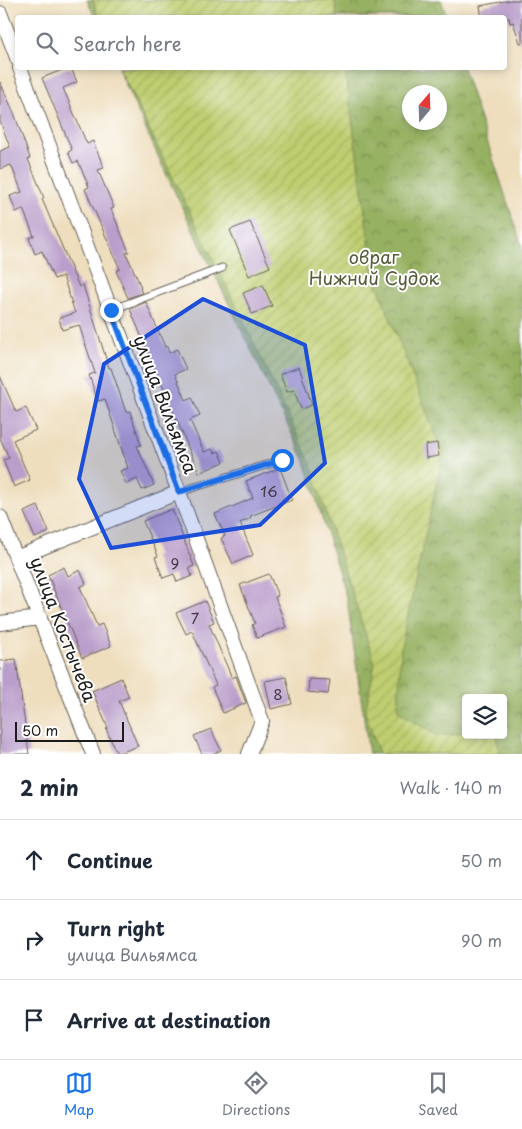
<!DOCTYPE html>
<html lang="en">
<head>
<meta charset="utf-8">
<style>
	body { margin:0; font-family:"Playpen Sans",sans-serif; background:#f2f2f3; color:#1f2937 }
	.controls { position:absolute; right:15px; bottom:15px; display:grid; overflow:hidden; border-radius:5px; box-shadow:0 2px 8px #0003 }
	.controls button { width:45px; height:45px; display:grid; place-items:center; padding:0; border:0; border-bottom:1px solid #e0e1e3; background:#fff; color:#1f2937; font:25px sans-serif }
	.compass { position:absolute; left:402px; top:85px; width:45px; height:45px; border-radius:50%; background:#fff; box-shadow:0 2px 8px #0003; rotate:19deg }
	.scale { position:absolute; left:15px; bottom:12px; width:109px; box-sizing:border-box; padding-left:5px; border:2px solid #1c1c1c; border-top:0; font-size:14px; line-height:18px; white-space:nowrap; color:#1c1c1c; -webkit-text-stroke:4px #fff; paint-order:stroke }
	.stop { position:absolute; width:15px; height:15px; margin:-11px; border:4px solid #1a73e8; border-radius:50%; background:#fff }
	.stop.end { background:#1a73e8; border-color:#fff; box-shadow:0 1px 5px #0008 }
	.list { margin:0; padding:0; list-style:none }
	h2 { display:flex; justify-content:space-between; align-items:center; height:65px; margin:0; padding:0 20px; font-size:21px }
	h2 small { font-size:16px; font-weight:400; color:#747a83 }
	.list li { display:grid; grid-template-columns:32px 1fr auto; gap:15px; align-items:center; box-sizing:border-box; height:80px; padding:0 20px; border-top:1px solid #e0e1e3 }
	.list b { display:block; font-size:19px; white-space:nowrap }
	.list p { margin:0; font-size:16px; white-space:nowrap; color:#747a83 }
	.list em { font-size:16px; font-style:normal; color:#747a83 }
	.icon { flex:none; width:28px; height:28px; fill:none; stroke:currentColor; stroke-width:2; stroke-linecap:round; stroke-linejoin:round }
	.map { position:relative; flex:none; width:522px; height:754px; overflow:hidden }
	.search { position:absolute; background:#fff; box-shadow:0 2px 8px #0003; left:15px; right:15px; top:15px; height:55px; display:flex; align-items:center; gap:12px; box-sizing:border-box; padding:0 18px; border-radius:5px; color:#747a83; font-size:19px }
	.sheet { height:305px; background:#fff }
	nav { display:flex; justify-content:space-around; align-items:center; box-sizing:border-box; height:70px; border-top:1px solid #e0e1e3; background:#fff; font-size:14px; color:#747a83 }
	nav a { display:grid; justify-items:center; gap:2px }
	nav .on { color:#1a73e8 }
	.map>svg:first-child { display:block }
</style>
</head>
<body>
<div class="map">
<svg width="522" height="754" viewBox="0 0 522 754">
	<defs>
		<pattern id="forest-crowns" width="20" height="18" patternUnits="userSpaceOnUse" patternTransform="scale(1.25)"><rect width="20" height="18" fill="#96b162"/><path d="M2 6a3 3 0 1 1 6 0M12 15a3 3 0 1 1 6 0" fill="none" stroke="#7a8f50"/></pattern>
		<pattern id="garden-furrows" width="10" height="10" patternUnits="userSpaceOnUse" patternTransform="scale(1.25)"><rect width="10" height="10" fill="#bece70"/><path d="M-1 1l2-2M0 10L10 0M9 11l2-2" fill="none" stroke="#a3b060"/></pattern>
	</defs>
	<rect width="100%" height="100%" fill="#fff"/>
	<filter id="ink" filterUnits="userSpaceOnUse"><feTurbulence type="fractalNoise" baseFrequency=".02" numOctaves="2"/><feDisplacementMap in="SourceGraphic" scale="10" xChannelSelector="R" yChannelSelector="G"/><feConvolveMatrix kernelMatrix="1 2 1 2 8 2 1 2 1" color-interpolation-filters="sRGB"/></filter>
	<filter id="wash" filterUnits="userSpaceOnUse"><feTurbulence type="fractalNoise" baseFrequency=".0096" numOctaves="4" result="noise"/><feDisplacementMap in="SourceGraphic" scale="20" xChannelSelector="R" yChannelSelector="G"/><feGaussianBlur stdDeviation="1.12" result="paint"/><feColorMatrix in="noise" values="0 0 0 0 0 0 0 0 0 0 0 0 0 0 0 0 0 1.4 0 .05"/><feComposite in="paint" operator="in"/></filter>
	<g filter="url(#wash)">
		<rect width="100%" height="100%" fill="#eedebe"/>
		<path fill="url(#forest-crowns)" stroke="#59663f" fill-rule="evenodd" d="M87 0H441L447 17H95Z
			M118 68H463L522 246V754H369L347 600 305 461 168 178ZM410 92H440V122H410ZM466 698H503V735H466Z"/>
		<path fill="url(#garden-furrows)" stroke="#6d7546" d="M93 0H335L337 17H98Z
			M119 68H345L374 277 443 454 401 647 398 711 437 736 466 733V735H496L500 754H379L365 712 375 664 309 460 244 322Z"/>
		<g id="blocks">
			<path fill="#b99dca" d="M510 0H522V43H520L513 22 510 23 509 18H482L480 6Z
				M67 68H71L77 82 63 88 87 144 93 141 104 168 98 170 114 208 111 209 129 252 126 253 141 287 140 288 142 293 128 298 116 271 120 269 85 189 89 187 78 161 73 163 68 152 72 150 42 78Z
				M0 82 14 113 30 158 28 159 44 198 42 199 79 287 83 285 109 368H111L126 412 130 411 141 445 137 446 154 485 142 490 137 479 126 484 120 471 128 468 105 399 98 401 89 375 95 373 79 325 62 330 59 318 75 313 63 276 54 279 42 251 35 254 29 238 34 236 23 209 16 212 10 196 22 192 11 165 0 169V151L10 147 0 121Z
				M250 222 270 267 249 276 230 230Z
				M263 285 272 306 252 314 243 293Z
				M146 302 165 347 167 346 169 353 177 349 186 369 175 374 186 400 192 397 200 416 190 420 204 452 212 449 214 453 219 451 224 462 199 473 130 309Z
				M299 367 312 405 301 409 294 390 287 392 280 374Z
				M0 376 16 412 26 408 36 430 13 440 30 480 14 487 3 460 9 458 0 438Z
				M437 443 439 456 426 458 425 445Z
				M280 468 292 500 250 516 251 518 240 523 253 555 233 564 221 538 225 536 215 514 253 498 246 481Z
				M38 506 49 532 35 538 24 512Z
				M172 509 194 566 189 568 192 576 177 582 174 574 163 578 155 557 158 556 143 521Z
				M64 567 68 576 80 570 86 584 80 587 97 626 102 624 111 646 82 658 48 575Z
				M269 574 278 596 275 597 286 627 257 638 252 625 255 623 240 585Z
				M205 601 214 622 209 624 232 678 236 676 246 703 223 713 212 687 216 685 192 631 186 634 176 613Z
				M16 659 29 754H0V661Z
				M286 677 292 704 271 709 265 681Z
				M121 678 129 697 119 701 138 746 117 754 106 729 108 728 92 691Z
				M309 679 330 680 328 694 308 692Z
				M211 729 221 750 213 754H202L194 736Z"/>
		</g>
	</g>
	<g filter="url(#ink)">
		<use href="#blocks" fill-opacity="0" stroke="#666055" stroke-width="1"/>
		<g fill="none" stroke-linecap="round" stroke-linejoin="round">
			<defs>
				<path id="lane" d="M111 310 222 268
					M179 492 282 460"/>
				<path id="street" d="M0 13 18 60
					M20 68 179 492 262 721 249 754
					M0 517 93 754
					M16 558 179 492
					M0 623 40 618"/>
			</defs>
			<use href="#lane" stroke="#666055" stroke-width="9"/>
			<use href="#street" stroke="#666055" stroke-width="16"/>
			<use href="#lane" stroke="#fff" stroke-width="7"/>
			<use href="#street" stroke="#fff" stroke-width="14"/>
		</g>
	</g>
	<g fill="none" stroke-linecap="round" stroke-linejoin="round" filter="url(#ink)">
		<path stroke="#1a73e8" stroke-width="6" d="M111 310 179 492 282 460"/>
	</g>
	<path fill="#1d4ed8" fill-opacity="0.2" stroke="#1d4ed8" stroke-width="4" stroke-linejoin="round" d="M203 299 305 345 325 463 260 525 111 548 79 479 104 364Z"/>
	<g text-anchor="middle" dominant-baseline="central" stroke-width="4" stroke-linejoin="round" paint-order="stroke">
		<g font-size="15" fill="#433c48">
			<text x="269" y="490">16</text>
			<text x="175" y="562">9</text>
			<text x="195" y="617">7</text>
			<text x="278" y="693">8</text>
		</g>
		<g font-size="18" fill="#555a39" stroke="#fff">
			<text x="374" y="256">овраг<tspan x="374" dy="21">Нижний Судок</tspan></text>
		</g>
		<g font-size="18" fill="#1c1c1c" stroke="#fff">
			<text transform="translate(166 404) rotate(69)">улица Вильямса</text>
			<text transform="translate(64 629) rotate(69)">улица Костычева</text>
		</g>
	</g>
</svg>
<div class="controls">
<button><svg class="icon" aria-label="layers" viewBox="0 0 24 24"><path d="M12 4l9 5-9 5-9-5zM3 14l9 5 9-5"/></svg></button>
</div>
<svg class="compass" viewBox="-18 -18 36 36"><path d="M0-13l5 13h-10z" fill="#e53935"/><path d="M0 13l5-13h-10z" fill="#747a83"/></svg>
<div class="scale">50 m</div>
<div class="stop" style="left:282px;top:460px"></div>
<div class="stop end" style="left:111px;top:310px"></div>
<div class="search"><svg class="icon" aria-label="search" viewBox="0 0 24 24"><circle cx="10" cy="10" r="6"/><path d="M15 15l6 6"/></svg>Search here</div>
</div>
<section class="sheet">
<h2>2 min<small>Walk · 140 m</small></h2>
<ul class="list">
<li><svg class="icon" aria-label="ahead" viewBox="0 0 24 24"><path d="M12 20V5M6 11l6-6 6 6"/></svg><div><b>Continue</b></div><em>50 m</em></li>
<li><svg class="icon" aria-label="right" viewBox="0 0 24 24"><path d="M7 20v-9h11M14 6l5 5-5 5"/></svg><div><b>Turn right</b><p>улица Вильямса</p></div><em>90 m</em></li>
<li><svg class="icon" aria-label="arrive" viewBox="0 0 24 24"><path d="M6 21V4h12l-3 4 3 4H6"/></svg><div><b>Arrive at destination</b></div></li>
</ul>
</section>
<nav>
<a class="on"><svg class="icon" aria-label="map" viewBox="0 0 24 24"><path d="M3 6l6-2 6 2 6-2v14l-6 2-6-2-6 2zM9 4v14M15 6v14"/></svg>Map</a>
<a><svg class="icon" aria-label="directions" viewBox="0 0 24 24"><path d="M12 3l9 9-9 9-9-9zM9 14v-3h6M13 9l2 2-2 2"/></svg>Directions</a>
<a><svg class="icon" aria-label="saved" viewBox="0 0 24 24"><path d="M7 4h10v16l-5-4-5 4z"/></svg>Saved</a>
</nav>
</body>
</html>
